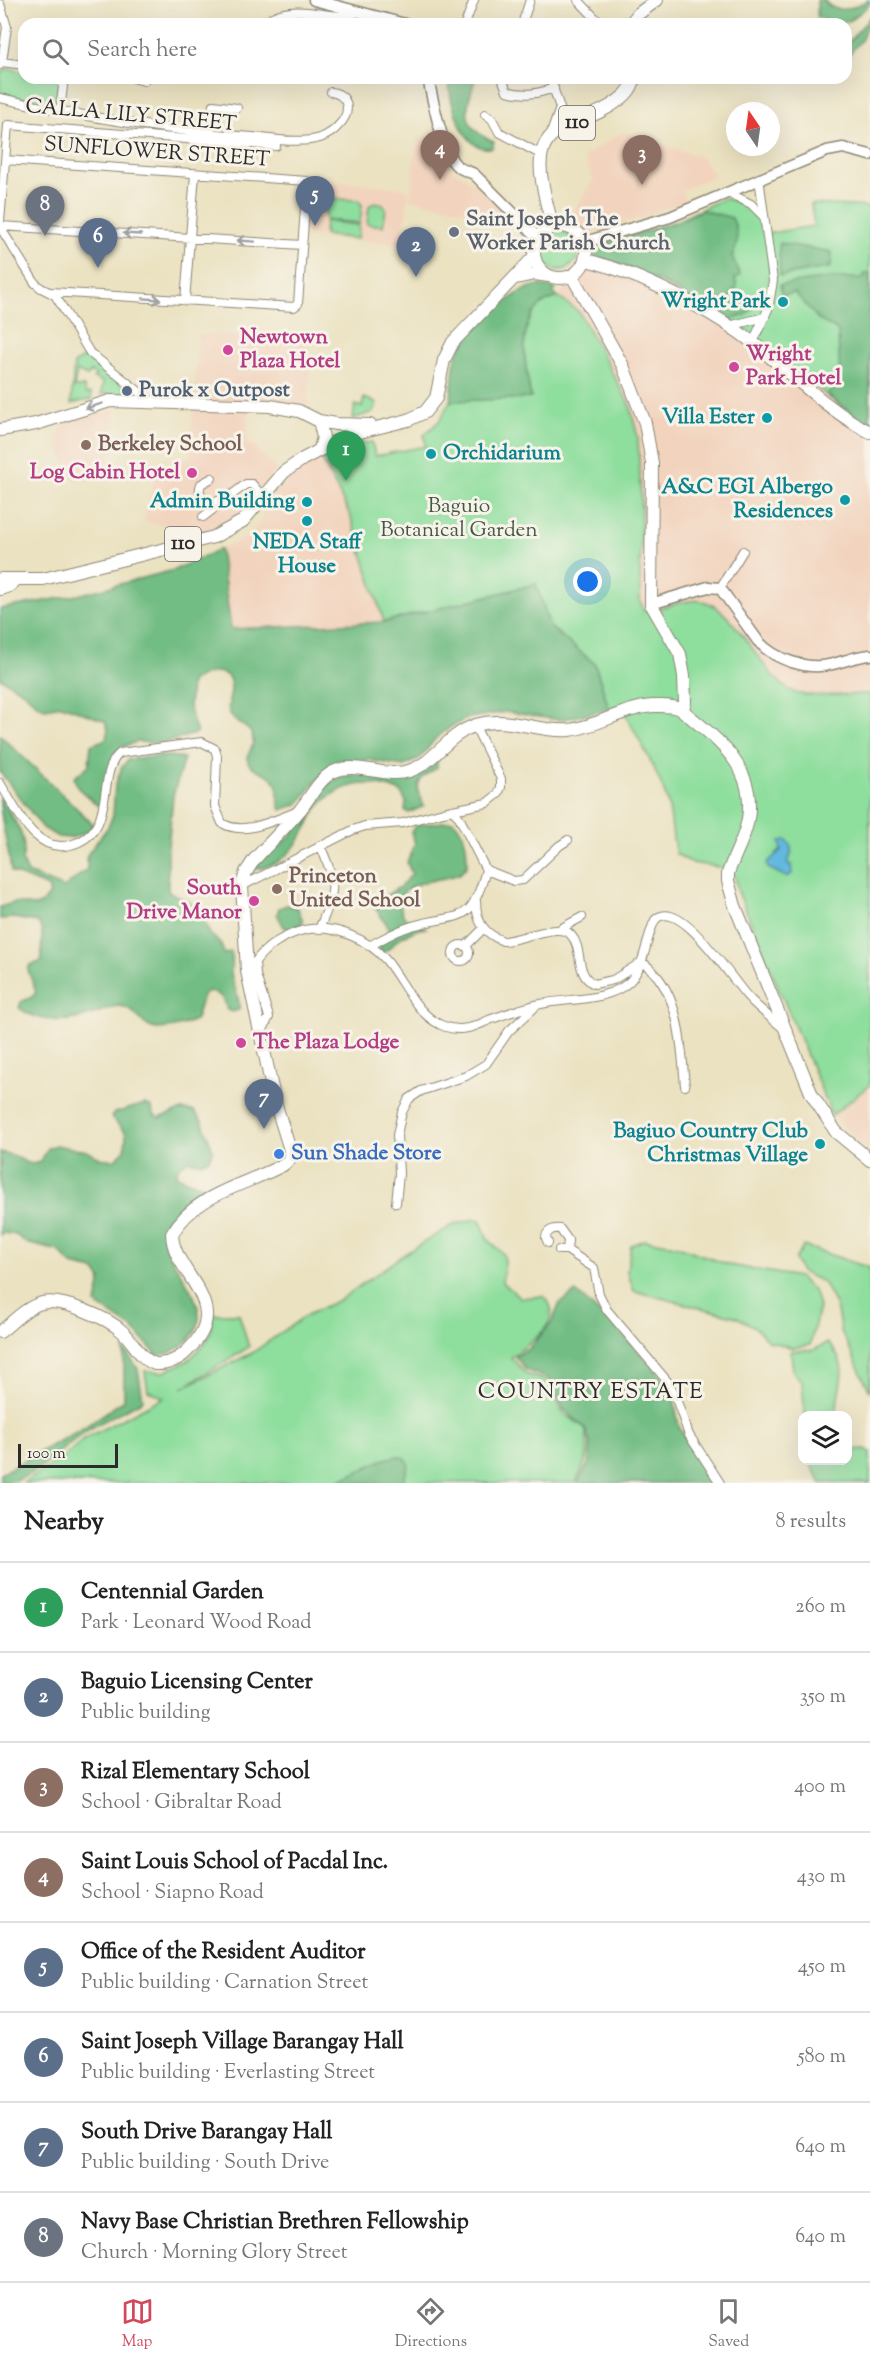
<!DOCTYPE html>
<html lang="en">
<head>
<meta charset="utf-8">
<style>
	body { margin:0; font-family:"Sorts Mill Goudy",serif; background:#f2f2f2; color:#222 }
	.controls { position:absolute; right:18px; bottom:18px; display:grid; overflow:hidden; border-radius:12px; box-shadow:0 6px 24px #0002 }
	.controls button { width:54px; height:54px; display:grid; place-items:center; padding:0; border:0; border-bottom:2px solid #e0e0e0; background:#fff; color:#222; font:30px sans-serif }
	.compass { position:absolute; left:726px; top:102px; width:54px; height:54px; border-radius:50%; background:#fff; box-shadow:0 6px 24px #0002; rotate:347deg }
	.scale { position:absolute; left:18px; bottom:15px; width:100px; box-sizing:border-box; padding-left:6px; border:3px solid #2b2b2b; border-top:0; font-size:16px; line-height:21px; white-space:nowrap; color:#2b2b2b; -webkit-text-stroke:4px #f7f3e8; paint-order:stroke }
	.you { position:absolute; left:588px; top:582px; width:21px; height:21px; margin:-15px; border:4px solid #fff; border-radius:50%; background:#1a73e8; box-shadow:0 0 0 9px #1a73e833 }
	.badge { display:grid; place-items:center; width:39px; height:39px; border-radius:50%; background:#d1495b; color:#fff; font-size:20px; font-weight:700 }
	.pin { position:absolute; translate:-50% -50px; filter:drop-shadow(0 2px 3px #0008) }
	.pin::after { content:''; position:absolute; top:32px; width:21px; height:18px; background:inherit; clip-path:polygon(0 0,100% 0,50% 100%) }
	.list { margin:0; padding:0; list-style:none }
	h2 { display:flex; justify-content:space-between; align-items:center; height:78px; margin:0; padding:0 24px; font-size:26px }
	h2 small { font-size:20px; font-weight:400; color:#767676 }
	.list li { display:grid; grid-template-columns:39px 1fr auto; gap:18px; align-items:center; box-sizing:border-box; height:90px; padding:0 24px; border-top:2px solid #e0e0e0 }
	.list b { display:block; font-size:22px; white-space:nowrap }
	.list p { margin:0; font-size:20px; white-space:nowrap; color:#767676 }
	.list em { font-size:20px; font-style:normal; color:#767676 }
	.icon { flex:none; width:33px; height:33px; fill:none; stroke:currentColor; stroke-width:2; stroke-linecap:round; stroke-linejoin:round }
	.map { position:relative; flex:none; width:870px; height:1483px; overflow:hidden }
	.search { position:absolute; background:#fff; box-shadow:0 6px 24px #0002; left:18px; right:18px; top:18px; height:66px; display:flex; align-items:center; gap:15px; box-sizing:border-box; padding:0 21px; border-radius:18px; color:#767676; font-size:22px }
	.sheet { height:798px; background:#fff }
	nav { display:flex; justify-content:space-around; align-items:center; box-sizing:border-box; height:84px; border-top:2px solid #e0e0e0; background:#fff; font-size:16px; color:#767676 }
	nav a { display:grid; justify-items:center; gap:3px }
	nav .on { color:#d1495b }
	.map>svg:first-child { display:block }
</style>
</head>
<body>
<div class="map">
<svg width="870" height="1483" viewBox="0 0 870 1483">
	<rect width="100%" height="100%" fill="#f7f3e8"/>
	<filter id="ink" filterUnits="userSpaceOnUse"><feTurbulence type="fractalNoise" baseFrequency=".0167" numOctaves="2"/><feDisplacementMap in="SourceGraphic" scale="12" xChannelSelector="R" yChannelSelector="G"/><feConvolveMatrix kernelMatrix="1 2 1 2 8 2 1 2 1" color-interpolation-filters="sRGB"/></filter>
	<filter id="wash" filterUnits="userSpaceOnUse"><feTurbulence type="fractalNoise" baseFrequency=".008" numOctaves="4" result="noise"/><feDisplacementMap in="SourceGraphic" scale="24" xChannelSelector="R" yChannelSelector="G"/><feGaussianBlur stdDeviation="1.35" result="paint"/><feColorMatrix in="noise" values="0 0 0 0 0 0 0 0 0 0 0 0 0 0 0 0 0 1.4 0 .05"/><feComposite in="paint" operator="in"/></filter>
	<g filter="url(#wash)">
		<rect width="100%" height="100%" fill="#ebe2c1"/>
		<path fill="#f2d4be" d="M622 132 702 157 715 176 681 190 685 201 644 217 590 234 570 217 593 180 584 157Z
			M417 137 433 139 453 171 473 182 506 215 502 218 410 199Z
			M310 178 409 189 403 245 306 235Z
			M593 256 624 266 664 284 746 330 841 407 870 426V694L799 695 782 684 720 609 681 602 655 611 643 610 640 599 641 501 638 438 630 405 579 312 558 297Z
			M198 334 309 336V409L249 402 246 445 253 444 277 470 259 490 253 484 232 494 244 510 224 525 190 535 167 526 144 522 157 465 190 457Z
			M116 409 113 454 87 482 72 480 60 452 58 438 65 420Z
			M321 457 350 515 384 622 231 629 220 549 246 538 264 517 262 510 273 494 297 472Z
			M870 1085V1153L832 1115Z"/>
		<path fill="#8ede9d" stroke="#5c8464" stroke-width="1.5" d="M7 68 24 72V78H52L64 81 59 107 0 94V75Z
			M724 198C750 205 756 208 764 234L814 226 811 204 870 207V426L841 407 746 330 664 284 624 266 594 256 593 248 597 246 675 222Z
			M332 199 358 200 362 205 360 223 327 220 325 217 326 202Z
			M375 202 383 204 386 209 383 226 367 224 369 206Z
			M325 221 359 225 358 239 324 235Z
			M540 251a19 19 0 1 1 38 0a19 19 0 1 1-38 0Z
			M558 297 579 312 630 405 638 438 641 501 640 599 643 610C663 611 685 596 706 602 741 614 767 689 800 694 821 698 849 694 870 694V1085L832 1115 737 889 735 875 725 868 692 863 676 854C672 838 672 823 669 808 663 779 635 733 621 706L609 709 595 664 550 627 536 584 384 622 350 515 321 457 339 446 372 442 375 456 426 446 424 435 440 420 450 401 531 398C526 369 515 327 541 305 545 301 553 299 558 297Z
			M86 356 125 387 124 394H101L103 382 93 378 96 375 91 372 87 376 77 371 74 387H84L86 394 91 393 92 399 71 404 74 364Z
			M364 398 377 403 373 412 353 419 355 405 362 407Z
			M475 1219 480 1220 488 1239 504 1255 505 1262 502 1282 521 1298 543 1296C569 1319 528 1345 511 1357L526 1374 547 1381 563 1413 585 1428C590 1453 587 1462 575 1483H23L63 1458 82 1440 164 1397 148 1391 145 1371 164 1372 187 1361 203 1346 210 1335 213 1314H239L249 1347 182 1388 252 1353 305 1316 341 1299 406 1253 453 1225Z
			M644 1240 675 1245 729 1265 799 1277 815 1293 819 1307 810 1345 793 1348 768 1341 755 1327 737 1317 634 1291 627 1272 631 1245Z
			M804 1246 870 1268V1392L841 1331 836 1306 823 1282 801 1272 795 1259Z
			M828 1343C854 1371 835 1385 837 1415H805L802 1382 793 1372 791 1351 813 1350Z
			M865 1449 870 1452V1483H821L809 1461 848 1460V1450Z"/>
		<path fill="#72bd84" stroke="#4e7458" stroke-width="1.5" d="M817 0H824C835 17 855 7 869 0L870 4C850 21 844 31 817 17Z
			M870 17V22L865 29 862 39 846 58V45Z
			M448 78H472L475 80C465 110 460 127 494 142L492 148C462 153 450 101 448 78Z
			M702 210 732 218C738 230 739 245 732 256L740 275 735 279 737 286 729 302 753 308 746 315 729 320 664 284 624 266 594 256 593 248 597 246 675 222Z
			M779 243 832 252 831 267 780 276Z
			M864 274H870V426L827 395 840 382 838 331 819 320 795 293 782 295 780 285 830 278H864Z
			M540 285 556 289 553 293 558 297C553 299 545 301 541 305 515 327 526 369 531 398L450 401C454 387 451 369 457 355 466 333 516 287 540 285Z
			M220 549 231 629 384 622 536 584 550 627 595 664 609 709 560 720 505 712 468 718 452 726 436 738 420 758 404 766 369 760H348L333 764 317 780 298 804 281 810C275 798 281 788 274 780 268 772 252 771 248 762 246 754 254 747 253 740 253 727 237 725 232 717 224 707 232 697 231 686 229 663 203 674 191 682L189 708 197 733 164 743 137 742 124 746 115 755 101 807 97 805 78 788 74 778 89 765 91 745 106 739 108 729 105 721 62 705 45 708 38 705 24 692 0 678V609L78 595 174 570Z
			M0 735 93 824 90 831 71 838 58 837 43 828 0 772Z
			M168 756 184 758 173 796 168 848V891L189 902 202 916 210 934 221 944 224 954 231 952C234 959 232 964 231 971 231 984 241 997 239 1010L232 1012 227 1010C223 997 221 994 208 991L203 995 196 1019C186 1025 159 1033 148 1026 136 1019 135 1007 119 1006 111 1006 101 1012 93 1014 68 1023 40 1024 19 1008L21 1002 32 997 36 992 28 970 30 965 41 962 42 931 38 922 13 918 0 919V907C5 906 10 903 15 903 34 904 36 913 50 894L48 887 11 872C9 846 0 823 0 797 11 817 30 836 22 860L28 873 64 888 87 869V855L108 827 113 815 115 786 122 767 129 759Z
			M437 760V768C425 774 413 782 420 797 421 800 423 803 424 806L408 813 405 810 406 802 401 792C370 778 340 782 317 808 313 813 311 820 308 825 296 848 281 868 253 869 263 855 280 848 291 835 297 828 300 819 305 812 335 769 344 771 392 781 409 779 422 769 437 760Z
			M453 821C467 833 467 849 467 866 467 866 461 872 461 873 444 882 391 879 401 909 402 913 405 919 408 921 414 924 420 924 426 928 416 929 406 934 397 940 391 946 390 950 381 953L379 948 390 934 386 923 372 904 400 887 412 874 407 863 415 843 411 832 416 825Z
			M287 905 297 907 303 921 299 926 288 929 284 927 277 914 279 908Z
			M145 1104 152 1107 153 1114 159 1118 182 1110 194 1111 202 1121 213 1150 209 1159 201 1163 189 1160 178 1168 176 1175 183 1179 214 1190C198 1200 173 1212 166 1231 154 1260 229 1307 185 1343 176 1351 168 1355 157 1355L133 1329 96 1304 101 1279 94 1270 72 1265 59 1251 26 1243 16 1235 5 1233 0 1235V1152L15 1156 25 1162 32 1164 40 1162 48 1148 56 1145 87 1151 100 1158 114 1160 125 1150 126 1133 112 1118 114 1113Z
			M576 1292 621 1333 662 1377 674 1399 679 1427 698 1459 715 1483H577L589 1463 590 1443 585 1428 564 1410 549 1379 526 1370 515 1356 529 1349 552 1322 560 1303Z
			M124 1349 138 1369 143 1400C122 1412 98 1422 78 1437 56 1453 30 1483 0 1483V1474L83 1428 124 1400Z
			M397 1456 405 1458 409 1463 403 1483H334L382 1460Z"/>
		<path fill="#62b8df" stroke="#467285" stroke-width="1.5" d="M786 840C794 848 792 854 787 863L791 865 792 874 786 877 768 868 767 863 781 850 780 841Z"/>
	</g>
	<g filter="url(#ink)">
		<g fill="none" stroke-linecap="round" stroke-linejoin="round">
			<defs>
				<path id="minor" d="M578 0 601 24
					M0 4 7 27 2 62 0 65
					M272 17C307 2 331 24 359 12
					M465 24 474 0
					M522 24 530 0
					M2 62 24 65
					M133 78 144 81
					M502 78 507 91C524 96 537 94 554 88
					M0 98C84 117 167 131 252 137 274 139 300 144 320 138 328 135 334 131 339 125 351 113 350 95 331 92
					M60 111 64 78
					M485 114 492 119 499 132 540 154
					M208 134 213 105 237 108
					M550 136 560 108 550 78
					M5 160 307 181 298 304 294 307 51 292
					M727 192 751 204 764 217
					M0 222 8 125 276 146
					M0 226 302 245
					M0 227 35 283 41 288 55 295 90 353 152 402
					M185 301 195 174
					M729 326 765 317
					M753 342 768 309 773 281 759 178
					M212 478 201 484C197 494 202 496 210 502L224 500
					M203 517 246 484H252L263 497
					M720 588 743 551
					M0 783C16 808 34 854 70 845 119 833 95 773 120 753L202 742 215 749 217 756 215 806 222 823C244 837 276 819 299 811
					M486 870 514 881 523 880 559 846 568 840
					M242 886 353 830 365 826 403 823 443 812 487 803 498 794 501 787V779L475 726
					M476 900C476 921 483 933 503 941 520 941 559 921 571 935 584 949 574 974 594 984L613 980 642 962C680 988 681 1043 685 1086
					M319 929C336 890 337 884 320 845
					M560 929 582 917
					M453 953a8 8 0 1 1 16 0a8 8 0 1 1-16 0Z
					M369 946C383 939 397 930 412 926 461 912 470 928 486 870L459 817 452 810
					M466 946 483 929
					M261 1034 269 1017 256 975 255 962C266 946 285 935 304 930 332 924 367 938 386 960 404 982 415 1013 441 1025 450 1029 459 1030 468 1028 475 1027 482 1023 489 1020 506 1014 524 1007 541 1004 568 998 607 1002 629 982 646 965 645 940 655 920 679 894 733 982 748 997 759 1009 771 1018 783 1028
					M396 1203 399 1174 397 1135 402 1112 409 1099 421 1091 466 1076 486 1064 509 1031 534 1008
					M548 1243 546 1238C546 1231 553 1228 560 1229L568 1240 567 1250
					M559 1250H567L594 1268 599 1294 607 1310 668 1382 674 1393 689 1435 720 1483"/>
				<path id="tertiary" d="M314 0 405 24
					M428 78C432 97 443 153 456 165 461 170 468 171 474 174L538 238
					M585 242 670 217 827 151 843 148 870 155
					M651 604 708 587 720 588 758 641C775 660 808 671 833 664 845 661 857 656 870 655"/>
				<path id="secondary" d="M586 260C639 273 714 311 757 346 789 372 834 415 870 432
					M572 276 623 366 645 423 652 463 651 604 680 654 684 676 685 703 682 710
					M0 589 9 586 16 580
					M0 1332C13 1322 26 1307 42 1303 62 1298 108 1318 123 1332 134 1342 140 1359 155 1364 167 1365 180 1359 188 1350 236 1304 173 1275 172 1234 194 1194 246 1185 283 1165L289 1160 291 1153 275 1102 247 971 242 886 246 872 254 860C269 843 286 827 300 810 310 798 319 779 333 772 356 760 384 779 409 771 435 763 446 735 476 725 508 715 538 733 570 730 599 726 623 708 653 706 661 706 672 705 680 709 685 712 689 716 694 720 721 742 749 767 749 804 750 830 736 850 728 873V881L735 906 812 1095 836 1132 870 1160"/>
				<path id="primary" d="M630 24 638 14 657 0
					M534 252a26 26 0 1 1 52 0a26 26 0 1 1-52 0Z
					M554 226C547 212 545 196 542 181 531 118 581 130 619 100 626 95 633 87 634 78
					M516 278 535 274 549 276
					M319 421 323 437 320 449
					M0 430 36 424 110 401 270 406 299 411 319 421 336 424 370 425
					M0 579H43L214 537 243 521 284 472 303 459 335 442 356 433 408 420 425 412 436 398 444 360 453 342 534 257"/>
			</defs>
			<use href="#minor" stroke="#8b8676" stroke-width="10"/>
			<use href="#tertiary" stroke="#8b8676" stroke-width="13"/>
			<use href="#secondary" stroke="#8b8676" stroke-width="14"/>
			<use href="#primary" stroke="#8b8676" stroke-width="14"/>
			<use href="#minor" stroke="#fff" stroke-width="8"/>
			<use href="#tertiary" stroke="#fff" stroke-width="10"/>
			<use href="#secondary" stroke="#fff" stroke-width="12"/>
			<use href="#primary" stroke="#fff" stroke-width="12"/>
		</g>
		<defs><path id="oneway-shaft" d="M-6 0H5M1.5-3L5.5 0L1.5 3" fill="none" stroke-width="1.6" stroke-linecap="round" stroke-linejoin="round" transform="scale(1.5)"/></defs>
		<g stroke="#a0a0a0">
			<use href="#oneway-shaft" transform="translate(132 234) rotate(-177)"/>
			<use href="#oneway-shaft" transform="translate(246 241) rotate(-176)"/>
			<use href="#oneway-shaft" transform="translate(152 299) rotate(4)"/>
			<use href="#oneway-shaft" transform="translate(94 406) rotate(163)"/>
		</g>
	</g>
	<circle fill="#6b7280" stroke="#f7f3e8" stroke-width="2" cx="454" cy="232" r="6"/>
	<g fill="#0f9aa8" stroke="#f7f3e8" stroke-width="2">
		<circle cx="783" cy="302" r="6"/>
		<circle cx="767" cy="418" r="6"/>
		<circle cx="431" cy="454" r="6"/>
		<circle cx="845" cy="500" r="6"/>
		<circle cx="307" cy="502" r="6"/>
		<circle cx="307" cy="521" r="6"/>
		<circle cx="820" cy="1144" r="6"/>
	</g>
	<g fill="#d1479c" stroke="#f7f3e8" stroke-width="2">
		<circle cx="228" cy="350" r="6"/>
		<circle cx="734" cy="367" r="6"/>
		<circle cx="192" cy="473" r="6"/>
		<circle cx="254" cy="901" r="6"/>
		<circle cx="241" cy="1043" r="6"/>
	</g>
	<circle fill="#5c6f8a" stroke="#f7f3e8" stroke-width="2" cx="127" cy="391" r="6"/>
	<g fill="#8d6e63" stroke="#f7f3e8" stroke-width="2">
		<circle cx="86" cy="445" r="6"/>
		<circle cx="277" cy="889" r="6"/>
	</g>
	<circle fill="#3f7fe0" stroke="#f7f3e8" stroke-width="2" cx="279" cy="1154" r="6"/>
	<g text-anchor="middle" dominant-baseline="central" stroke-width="6" stroke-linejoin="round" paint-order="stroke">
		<g fill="#f7f3e8" stroke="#686764" stroke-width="1.5">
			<rect x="559" y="106" width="36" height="34" rx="4.5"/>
			<rect x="165" y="527" width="36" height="34" rx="4.5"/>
		</g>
		<g font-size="20" font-weight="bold" fill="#2b2b2b">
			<text x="577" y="123">110</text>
			<text x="183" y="544">110</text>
		</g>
		<g font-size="21" fill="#2b2b2b" stroke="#f7f3e8">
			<text transform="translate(131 116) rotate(5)">CALLA LILY STREET</text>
			<text transform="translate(157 153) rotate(4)">SUNFLOWER STREET</text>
		</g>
		<g font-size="21" font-weight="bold" fill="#5b616d" stroke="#f7f3e8" text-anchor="start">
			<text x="466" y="220">Saint Joseph The<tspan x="466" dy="24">Worker Parish Church</tspan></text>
		</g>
		<g font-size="21" font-weight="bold" fill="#0d838f" stroke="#f7f3e8" text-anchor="end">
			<text x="771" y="302">Wright Park</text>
			<text x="755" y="418">Villa Ester</text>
			<text x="443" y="454" text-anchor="start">Orchidarium</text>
			<text x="833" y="488">A&amp;C EGI Albergo<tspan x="833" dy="24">Residences</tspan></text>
			<text x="295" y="502">Admin Building</text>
			<text x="307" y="543" text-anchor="middle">NEDA Staff<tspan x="307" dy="24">House</tspan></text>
			<text x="808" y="1132">Bagiuo Country Club<tspan x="808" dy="24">Christmas Village</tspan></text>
		</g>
		<g font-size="21" font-weight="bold" fill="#b23c85" stroke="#f7f3e8" text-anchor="start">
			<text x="240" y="338">Newtown<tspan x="240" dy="24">Plaza Hotel</tspan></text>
			<text x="746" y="355">Wright<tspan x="746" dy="24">Park Hotel</tspan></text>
			<text x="180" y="473" text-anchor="end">Log Cabin Hotel</text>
			<text x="242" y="889" text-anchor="end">South<tspan x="242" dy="24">Drive Manor</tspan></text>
			<text x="253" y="1043">The Plaza Lodge</text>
		</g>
		<g font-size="21" font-weight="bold" fill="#4e5e75" stroke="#f7f3e8" text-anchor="start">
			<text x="139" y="391">Purok x Outpost</text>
		</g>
		<g font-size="21" font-weight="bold" fill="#785e54" stroke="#f7f3e8" text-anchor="start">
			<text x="98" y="445">Berkeley School</text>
			<text x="289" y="877">Princeton<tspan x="289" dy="24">United School</tspan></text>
		</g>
		<g font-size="21" fill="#445848" stroke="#f7f3e8">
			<text x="459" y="507">Baguio<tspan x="459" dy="24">Botanical Garden</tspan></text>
		</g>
		<g font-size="21" font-weight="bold" fill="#366cbe" stroke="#f7f3e8" text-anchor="start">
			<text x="291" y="1154">Sun Shade Store</text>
		</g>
		<g font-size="22" letter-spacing="1.5" fill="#2b2b2b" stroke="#f7f3e8">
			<text x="591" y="1393">COUNTRY ESTATE</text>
		</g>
	</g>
</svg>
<div class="controls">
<button><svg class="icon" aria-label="layers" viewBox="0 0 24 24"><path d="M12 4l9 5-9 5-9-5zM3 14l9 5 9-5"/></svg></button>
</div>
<svg class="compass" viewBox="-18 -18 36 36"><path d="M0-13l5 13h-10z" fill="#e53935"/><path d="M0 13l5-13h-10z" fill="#767676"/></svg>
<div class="scale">100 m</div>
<div class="you"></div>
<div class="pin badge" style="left:346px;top:481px;background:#2e9e5b">1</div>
<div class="pin badge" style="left:416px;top:277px;background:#5c6f8a">2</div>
<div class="pin badge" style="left:642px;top:185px;background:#8d6e63">3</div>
<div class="pin badge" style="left:440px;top:180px;background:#8d6e63">4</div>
<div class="pin badge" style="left:315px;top:226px;background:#5c6f8a">5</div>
<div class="pin badge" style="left:98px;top:268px;background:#5c6f8a">6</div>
<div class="pin badge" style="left:264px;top:1129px;background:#5c6f8a">7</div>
<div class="pin badge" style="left:45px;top:236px;background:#6b7280">8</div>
<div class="search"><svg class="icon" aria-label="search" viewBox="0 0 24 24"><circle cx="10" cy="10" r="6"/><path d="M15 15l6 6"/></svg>Search here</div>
</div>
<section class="sheet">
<h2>Nearby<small>8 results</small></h2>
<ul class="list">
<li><span class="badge" style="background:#2e9e5b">1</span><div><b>Centennial Garden</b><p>Park · Leonard Wood Road</p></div><em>260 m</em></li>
<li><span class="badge" style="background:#5c6f8a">2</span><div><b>Baguio Licensing Center</b><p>Public building</p></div><em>350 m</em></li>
<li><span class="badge" style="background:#8d6e63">3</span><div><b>Rizal Elementary School</b><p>School · Gibraltar Road</p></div><em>400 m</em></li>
<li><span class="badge" style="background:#8d6e63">4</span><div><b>Saint Louis School of Pacdal Inc.</b><p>School · Siapno Road</p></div><em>430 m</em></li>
<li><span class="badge" style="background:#5c6f8a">5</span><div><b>Office of the Resident Auditor</b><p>Public building · Carnation Street</p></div><em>450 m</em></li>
<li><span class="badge" style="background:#5c6f8a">6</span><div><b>Saint Joseph Village Barangay Hall</b><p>Public building · Everlasting Street</p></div><em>580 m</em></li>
<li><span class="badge" style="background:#5c6f8a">7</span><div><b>South Drive Barangay Hall</b><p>Public building · South Drive</p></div><em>640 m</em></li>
<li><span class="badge" style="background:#6b7280">8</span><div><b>Navy Base Christian Brethren Fellowship</b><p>Church · Morning Glory Street</p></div><em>640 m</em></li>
</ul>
</section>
<nav>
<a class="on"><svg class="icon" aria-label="map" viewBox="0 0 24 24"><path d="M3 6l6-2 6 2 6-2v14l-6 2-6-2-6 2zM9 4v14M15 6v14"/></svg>Map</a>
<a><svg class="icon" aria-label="directions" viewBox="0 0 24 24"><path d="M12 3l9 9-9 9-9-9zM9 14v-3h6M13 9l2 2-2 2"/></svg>Directions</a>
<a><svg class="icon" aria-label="saved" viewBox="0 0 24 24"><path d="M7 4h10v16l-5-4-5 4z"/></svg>Saved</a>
</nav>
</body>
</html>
